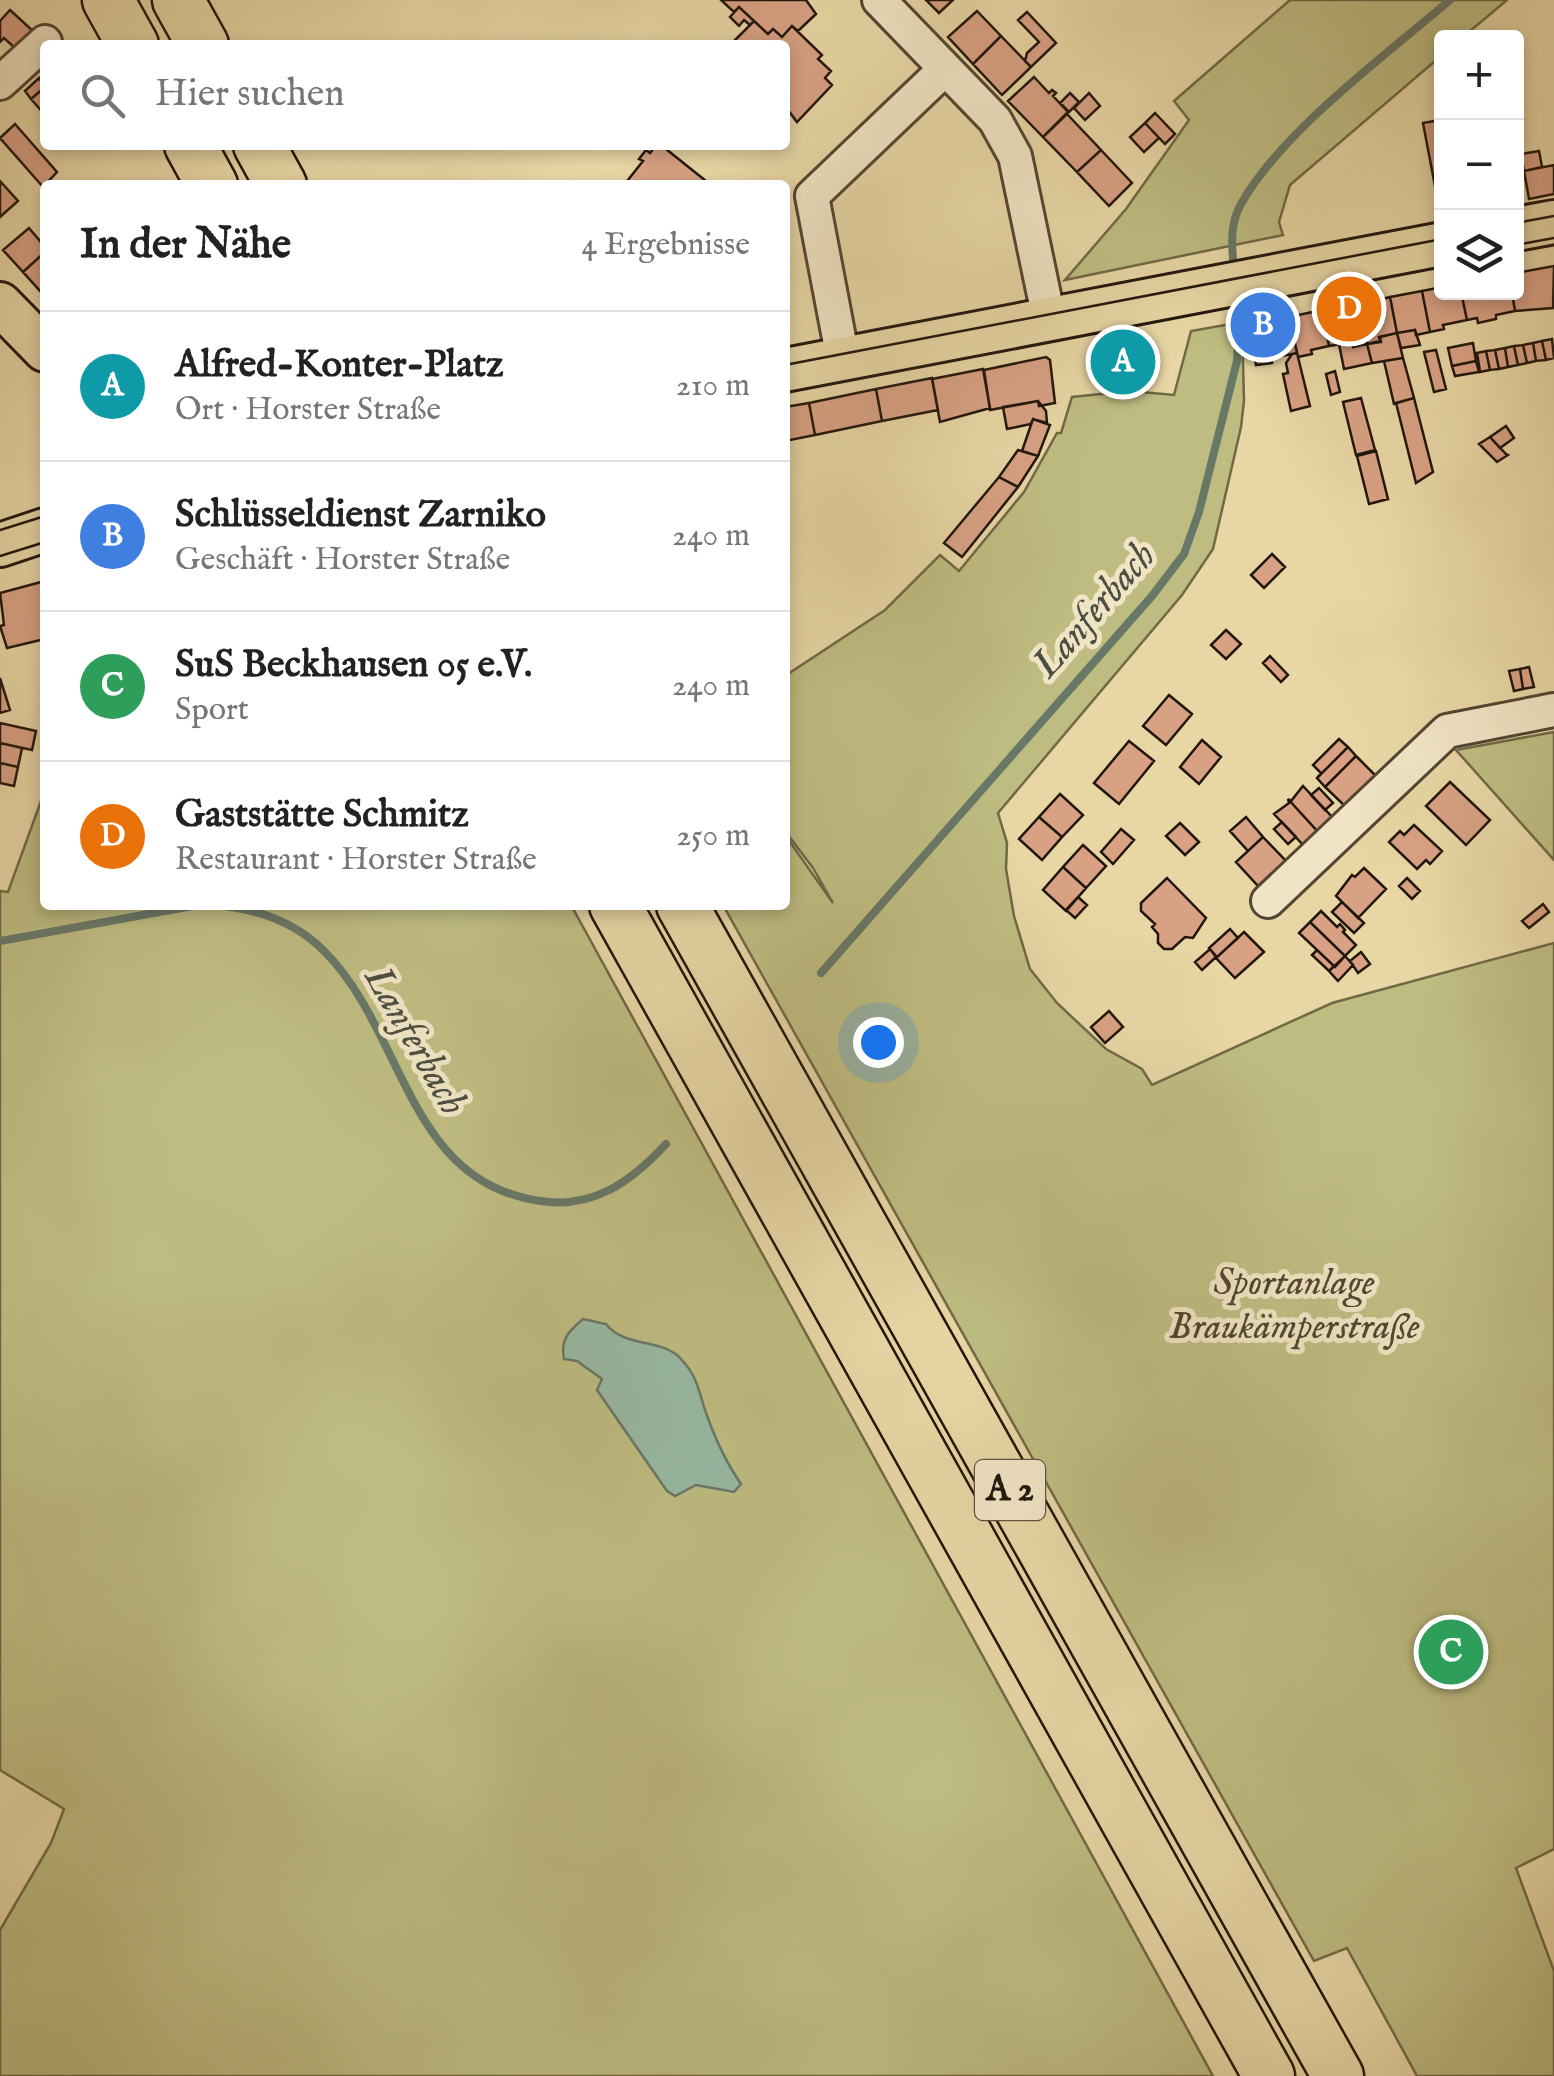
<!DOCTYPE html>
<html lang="de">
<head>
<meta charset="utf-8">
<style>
	body { margin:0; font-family:"IM FELL English",serif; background:#f6f6f6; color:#222 }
	.controls { position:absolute; right:30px; top:30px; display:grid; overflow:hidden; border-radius:10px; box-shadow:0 5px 15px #0003 }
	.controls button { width:90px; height:90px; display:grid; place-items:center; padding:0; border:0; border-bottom:2px solid #e0e0e0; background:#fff; color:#222; font:50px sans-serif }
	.you { position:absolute; left:878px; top:1042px; width:35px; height:35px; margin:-25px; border:8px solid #fff; border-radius:50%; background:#1a73e8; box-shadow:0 0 0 15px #1a73e833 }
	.badge { display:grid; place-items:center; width:65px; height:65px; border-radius:50%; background:#db2777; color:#fff; font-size:32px; font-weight:700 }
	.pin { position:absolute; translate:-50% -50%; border:5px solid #fff; box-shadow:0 2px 10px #0006 }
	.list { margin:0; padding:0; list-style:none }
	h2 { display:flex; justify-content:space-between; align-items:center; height:130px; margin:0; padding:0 40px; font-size:42px }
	h2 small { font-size:32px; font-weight:400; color:#767676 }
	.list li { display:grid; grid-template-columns:65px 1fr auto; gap:30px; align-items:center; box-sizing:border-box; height:150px; padding:0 40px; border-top:2px solid #e0e0e0 }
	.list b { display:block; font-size:38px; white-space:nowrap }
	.list p { margin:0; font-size:32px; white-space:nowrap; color:#767676 }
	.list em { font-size:32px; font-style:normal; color:#767676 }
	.icon { flex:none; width:55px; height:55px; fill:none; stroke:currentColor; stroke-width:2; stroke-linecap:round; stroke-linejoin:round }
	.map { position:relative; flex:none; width:1554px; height:2076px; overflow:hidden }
	.search { position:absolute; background:#fff; box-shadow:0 5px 15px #0003; left:40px; top:40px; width:750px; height:110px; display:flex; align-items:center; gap:25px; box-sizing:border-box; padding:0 35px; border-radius:10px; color:#767676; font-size:38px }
	.panel { position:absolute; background:#fff; box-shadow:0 5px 15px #0003; left:40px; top:180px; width:750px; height:730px; border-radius:10px }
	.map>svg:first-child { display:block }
</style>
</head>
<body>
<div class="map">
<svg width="1554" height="2076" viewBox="0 0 1554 2076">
	<rect width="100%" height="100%" fill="#e8d6a5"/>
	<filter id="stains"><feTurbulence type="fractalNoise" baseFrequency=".002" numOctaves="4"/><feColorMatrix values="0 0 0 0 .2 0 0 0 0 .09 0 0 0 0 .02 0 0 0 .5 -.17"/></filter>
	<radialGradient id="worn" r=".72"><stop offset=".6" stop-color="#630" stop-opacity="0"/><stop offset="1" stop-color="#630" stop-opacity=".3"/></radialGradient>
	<path fill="#bebc81" stroke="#706946" stroke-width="2.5" d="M1290 0H1507L1463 37 1442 38 1441 56 1290 185 1279 222 1283 235 1065 280 1126 209 1189 120 1174 101Z
		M1242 322 1244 401 1241 427 1213 549 1182 595 998 813 1007 843 1006 869 1014 916 1030 969 1057 1003 1106 1049 1142 1069 1152 1085 1332 1003 1554 943V1849L1516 1868 1554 1971V2076H1417L1347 1948 1314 1961 723 905H785V835L833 903 813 868 785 831V676L885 610 940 555 959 571 1024 492 1057 433H1061L1072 397 1130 391 1174 395 1191 331Z
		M1554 732V860L1456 750Z
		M45 790V905H571L1213 2076H0V1930L51 1843 64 1809 0 1770V891L8 892Z"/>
	<path fill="#98b9a4" stroke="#687867" stroke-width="2.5" d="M583 1319 606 1324C624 1348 663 1338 681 1359 696 1375 698 1387 704 1407 713 1434 725 1461 741 1484L734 1492 696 1485 675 1496 667 1491 597 1390 602 1379 577 1361 564 1359C560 1339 569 1331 583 1319Z"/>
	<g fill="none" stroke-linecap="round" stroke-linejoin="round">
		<path stroke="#687867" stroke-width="8" d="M1234 271C1232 248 1229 225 1241 204 1282 131 1386 55 1450 0
			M213 905C254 908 294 921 324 951 405 1031 406 1182 540 1201 593 1209 631 1182 666 1144
			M0 941 198 905
			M821 973 1152 596 1184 554 1199 512 1237 361 1239 324 1237 295"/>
	</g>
	<path fill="#d8a184" stroke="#21160c" stroke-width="2.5" d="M721 0H806L816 14 798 31 792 26 782 37 773 29 768 34 739 7 734 12Z
		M926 0H953L939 13Z
		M739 7 754 21 750 25 744 20 739 26 730 17Z
		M10 10 33 31 16 49 4 38 0 42V21Z
		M977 11 1001 36 973 64 948 37Z
		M1027 12 1056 43 1031 67 1025 61 1027 53 1039 42 1018 20Z
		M754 21 768 34 773 29 782 37 792 26 822 55 818 59 831 71 825 78 832 85 797 122 785 106V45H730Z
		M1001 36 1031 67 1002 95 973 64Z
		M1034 77 1049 93 1052 90 1056 93 1053 96 1068 112 1043 137 1008 101Z
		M39 78 45 87 31 99 25 91Z
		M45 87V115L31 99Z
		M1070 93 1079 102 1069 112 1060 103Z
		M1089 93 1100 106 1085 120 1074 108Z
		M1442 110V201L1438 202 1423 123 1440 120 1438 111Z
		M1155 113 1175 134 1165 144 1145 123Z
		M1067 114 1101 150 1077 172 1043 137Z
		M1145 123 1159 138 1144 152 1130 137Z
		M15 124 57 172 43 187 0 138Z
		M656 145H661L711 185H624L643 161 639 159 646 150 650 153Z
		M1101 150 1132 183 1109 206 1077 172Z
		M1539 151 1542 167 1524 171 1521 154Z
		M1554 165V194L1529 199 1524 171Z
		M0 181 18 201 0 217Z
		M29 228 45 247V252L23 272 3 250Z
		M45 252V291L42 293 23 272Z
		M1554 266 1553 308 1515 311 1512 292H1516V273Z
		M1442 287V292H1461L1467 320 1443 325 1444 329 1430 332 1422 291Z
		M1422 291 1430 332 1416 335 1415 330 1397 333 1390 297Z
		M1461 292H1512L1515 311 1496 315V319L1478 323 1477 318 1467 320Z
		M1390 297 1397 333 1379 337 1380 341 1367 344 1359 304Z
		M1359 304 1367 344 1353 347 1352 342 1329 346 1322 310Z
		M1322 310 1329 346 1311 350 1312 354 1298 357 1289 317Z
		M1289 317 1297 353 1271 358 1272 363 1256 365 1252 344 1259 340 1256 323Z
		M1415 330 1420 345 1401 348 1397 333Z
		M1397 333 1403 358 1372 363 1367 344 1381 342 1380 337Z
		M1552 339 1554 358 1546 360 1542 341Z
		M1542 341 1546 360 1536 361 1533 343Z
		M1352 342 1353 347 1367 344 1372 363 1344 369 1339 344Z
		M1473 343 1476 361 1452 366 1448 348Z
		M1533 343 1536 361 1527 363 1523 345Z
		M1523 345 1527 363 1518 365 1514 346Z
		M1514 346 1518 365 1508 367 1505 348Z
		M1145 347 1149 365 1135 368 1131 350Z
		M1505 348 1508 367 1499 369 1495 350Z
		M1436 350 1446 389 1434 392 1424 352Z
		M1495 350 1499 369 1490 370 1486 351Z
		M1486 351 1490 370 1480 372 1477 353Z
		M1297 353 1310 406 1291 411 1283 374 1288 373 1286 363 1292 354Z
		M1046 357 1050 360 1055 403 1039 406 1038 401 990 410 984 370Z
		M1403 358 1414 398 1394 404 1384 361Z
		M1476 361 1479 372 1455 376 1452 366Z
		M983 369 990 408 940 422 932 379Z
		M1335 371 1340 392 1331 395 1326 374Z
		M932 378 938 410 882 421 876 389Z
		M876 389 882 421 815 435 809 403Z
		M1361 398 1375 450 1356 455 1343 402Z
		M1414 398 1433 472 1416 483 1396 403Z
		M1038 401 1046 411 1047 423 1033 419 1031 424 1007 429 1003 407Z
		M809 403 815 435 785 441V407Z
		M1033 419 1050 425 1038 456 1022 451Z
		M1506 426 1514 438 1500 448 1490 437Z
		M1490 437 1506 454 1508 455 1497 462 1479 444Z
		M1018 450 1038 456 1018 487 999 477Z
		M1376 451 1388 499 1369 504 1357 456Z
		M999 477 1018 487 962 557 944 543Z
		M1272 554 1285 567 1264 588 1251 575Z
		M45 581V639L7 648 0 626 4 625 0 593Z
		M1226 630 1241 644 1226 659 1211 645Z
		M1270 656 1288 675 1281 682 1263 663Z
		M1529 667 1534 687 1523 689 1520 669Z
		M1520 669 1523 689 1514 691 1509 671Z
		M0 678 10 710 0 713Z
		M1169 695 1192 714 1166 745 1143 726Z
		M0 723 36 731 32 750 0 743Z
		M1339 739 1348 747 1317 778 1321 773 1313 765Z
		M1202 740 1221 757 1199 784 1180 767Z
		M1129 741 1154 761 1119 804 1094 783Z
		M0 743 22 748 18 767 0 763Z
		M1348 747 1356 756 1325 787 1317 778Z
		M1356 756 1378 778 1348 809 1325 787Z
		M0 763 18 767 14 786 0 783Z
		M1450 782 1490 820 1466 845 1426 806Z
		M1303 786 1334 819 1319 833 1288 799 1291 801Z
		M1319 788 1333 803 1325 810 1311 795Z
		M1060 794 1083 815 1062 837 1039 817Z
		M1288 799 1319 833 1305 847 1274 814 1289 803Z
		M1039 817 1062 837 1042 860 1019 839Z
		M1246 817 1263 837 1248 851 1230 831Z
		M1282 822 1296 837 1288 844 1274 829Z
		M1180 823 1199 842 1185 855 1166 836Z
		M1414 825 1442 851 1430 864 1426 860 1417 869 1389 842 1400 831 1404 835Z
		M1121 829 1134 840 1113 864 1101 852Z
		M1263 837 1286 861 1258 886 1236 862Z
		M1083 845 1106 866 1086 888 1063 867Z
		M1063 867 1086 888 1066 911 1043 890Z
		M1364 868 1386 889 1358 918 1336 896 1352 875 1355 877Z
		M1167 878 1206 918 1193 938 1185 937 1172 949H1164L1158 943V934L1152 927 1155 924 1141 911V903Z
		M1407 878 1420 891 1412 899 1399 886Z
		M1078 897 1087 905 1075 918 1066 910Z
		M1342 902 1364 923 1354 933 1332 912Z
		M1543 904 1549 912 1529 928 1522 921Z
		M1321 911 1337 927 1340 924 1345 930 1343 932 1356 945 1345 956 1310 922Z
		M1310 922 1345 956 1335 967 1299 933Z
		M1230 929 1238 938 1217 957 1209 948Z
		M1244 932 1264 952 1235 978 1216 958Z
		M1210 949 1216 957 1202 970 1195 962Z
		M1317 950 1334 966 1329 971 1312 955Z
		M1361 952 1370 964 1358 973 1350 961Z
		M1345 956 1353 965 1338 981 1329 971Z
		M1109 1011 1123 1027 1105 1043 1091 1027Z"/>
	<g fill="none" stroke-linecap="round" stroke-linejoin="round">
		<defs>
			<path id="minor" d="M879 0 995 120 1015 156 1049 319
				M0 83 45 42
				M843 359 812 196 944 70
				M1268 901 1447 731 1554 710"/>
			<path id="major" d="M1516 229 1554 222
				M0 304 45 350
				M785 370 1442 244
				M0 545 45 530"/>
			<path id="highway" d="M108 0 133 45
				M178 0 203 45
				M190 145 212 185
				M259 145 281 185
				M615 905 1269 2076
				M682 905 1338 2076"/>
		</defs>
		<use href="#minor" stroke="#534632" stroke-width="38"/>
		<use href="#major" stroke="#21160c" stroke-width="48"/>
		<use href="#highway" stroke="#21160c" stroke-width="55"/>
		<use href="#minor" stroke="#f0e4c4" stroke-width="32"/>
		<use href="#major" stroke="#e8d6a5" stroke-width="42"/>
		<use href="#highway" stroke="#e8d6a5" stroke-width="50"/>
		<path stroke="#21160c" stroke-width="2.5" d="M1516 223 1554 216
			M1516 245 1554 238
			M785 365 1442 239
			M0 530 45 516
			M0 556 45 542"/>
	</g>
	<g text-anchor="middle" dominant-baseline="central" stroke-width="10" stroke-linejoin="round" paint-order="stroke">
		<rect fill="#f0e4c4" stroke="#5f5443" stroke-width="2.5" x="975" y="1460" width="70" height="60" rx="8"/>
		<g font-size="35" font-weight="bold" fill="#21160c">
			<text x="1010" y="1490">A 2</text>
		</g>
		<g font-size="38" font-style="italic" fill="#50482f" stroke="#f0e4c4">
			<text x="1294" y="1284">Sportanlage<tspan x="1294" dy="44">Braukämperstraße</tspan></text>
		</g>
		<g font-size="40" font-style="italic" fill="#4b4f41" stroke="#f0e4c4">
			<text transform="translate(1095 611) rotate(-49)">Lanferbach</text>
			<text transform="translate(414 1041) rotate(60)">Lanferbach</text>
		</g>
	</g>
	<rect width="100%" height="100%" filter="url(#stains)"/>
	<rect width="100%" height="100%" fill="url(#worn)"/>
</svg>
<div class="controls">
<button>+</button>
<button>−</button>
<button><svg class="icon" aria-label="layers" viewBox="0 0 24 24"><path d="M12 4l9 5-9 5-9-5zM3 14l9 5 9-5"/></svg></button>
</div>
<div class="you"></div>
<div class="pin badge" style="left:1123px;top:362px;background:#0f9aa8">A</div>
<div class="pin badge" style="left:1263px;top:325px;background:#3f7fe0">B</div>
<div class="pin badge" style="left:1451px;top:1652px;background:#2e9e5b">C</div>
<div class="pin badge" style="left:1349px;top:309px;background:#e8710a">D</div>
<div class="search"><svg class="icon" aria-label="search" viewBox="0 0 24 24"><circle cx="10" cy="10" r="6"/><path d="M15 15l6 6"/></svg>Hier suchen</div>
<section class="panel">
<h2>In der Nähe<small>4 Ergebnisse</small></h2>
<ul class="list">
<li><span class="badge" style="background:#0f9aa8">A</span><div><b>Alfred-Konter-Platz</b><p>Ort · Horster Straße</p></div><em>210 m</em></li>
<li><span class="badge" style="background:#3f7fe0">B</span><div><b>Schlüsseldienst Zarniko</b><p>Geschäft · Horster Straße</p></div><em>240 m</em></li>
<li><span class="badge" style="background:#2e9e5b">C</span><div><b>SuS Beckhausen 05 e.V.</b><p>Sport</p></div><em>240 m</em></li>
<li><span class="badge" style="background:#e8710a">D</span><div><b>Gaststätte Schmitz</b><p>Restaurant · Horster Straße</p></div><em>250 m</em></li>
</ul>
</section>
</div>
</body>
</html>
